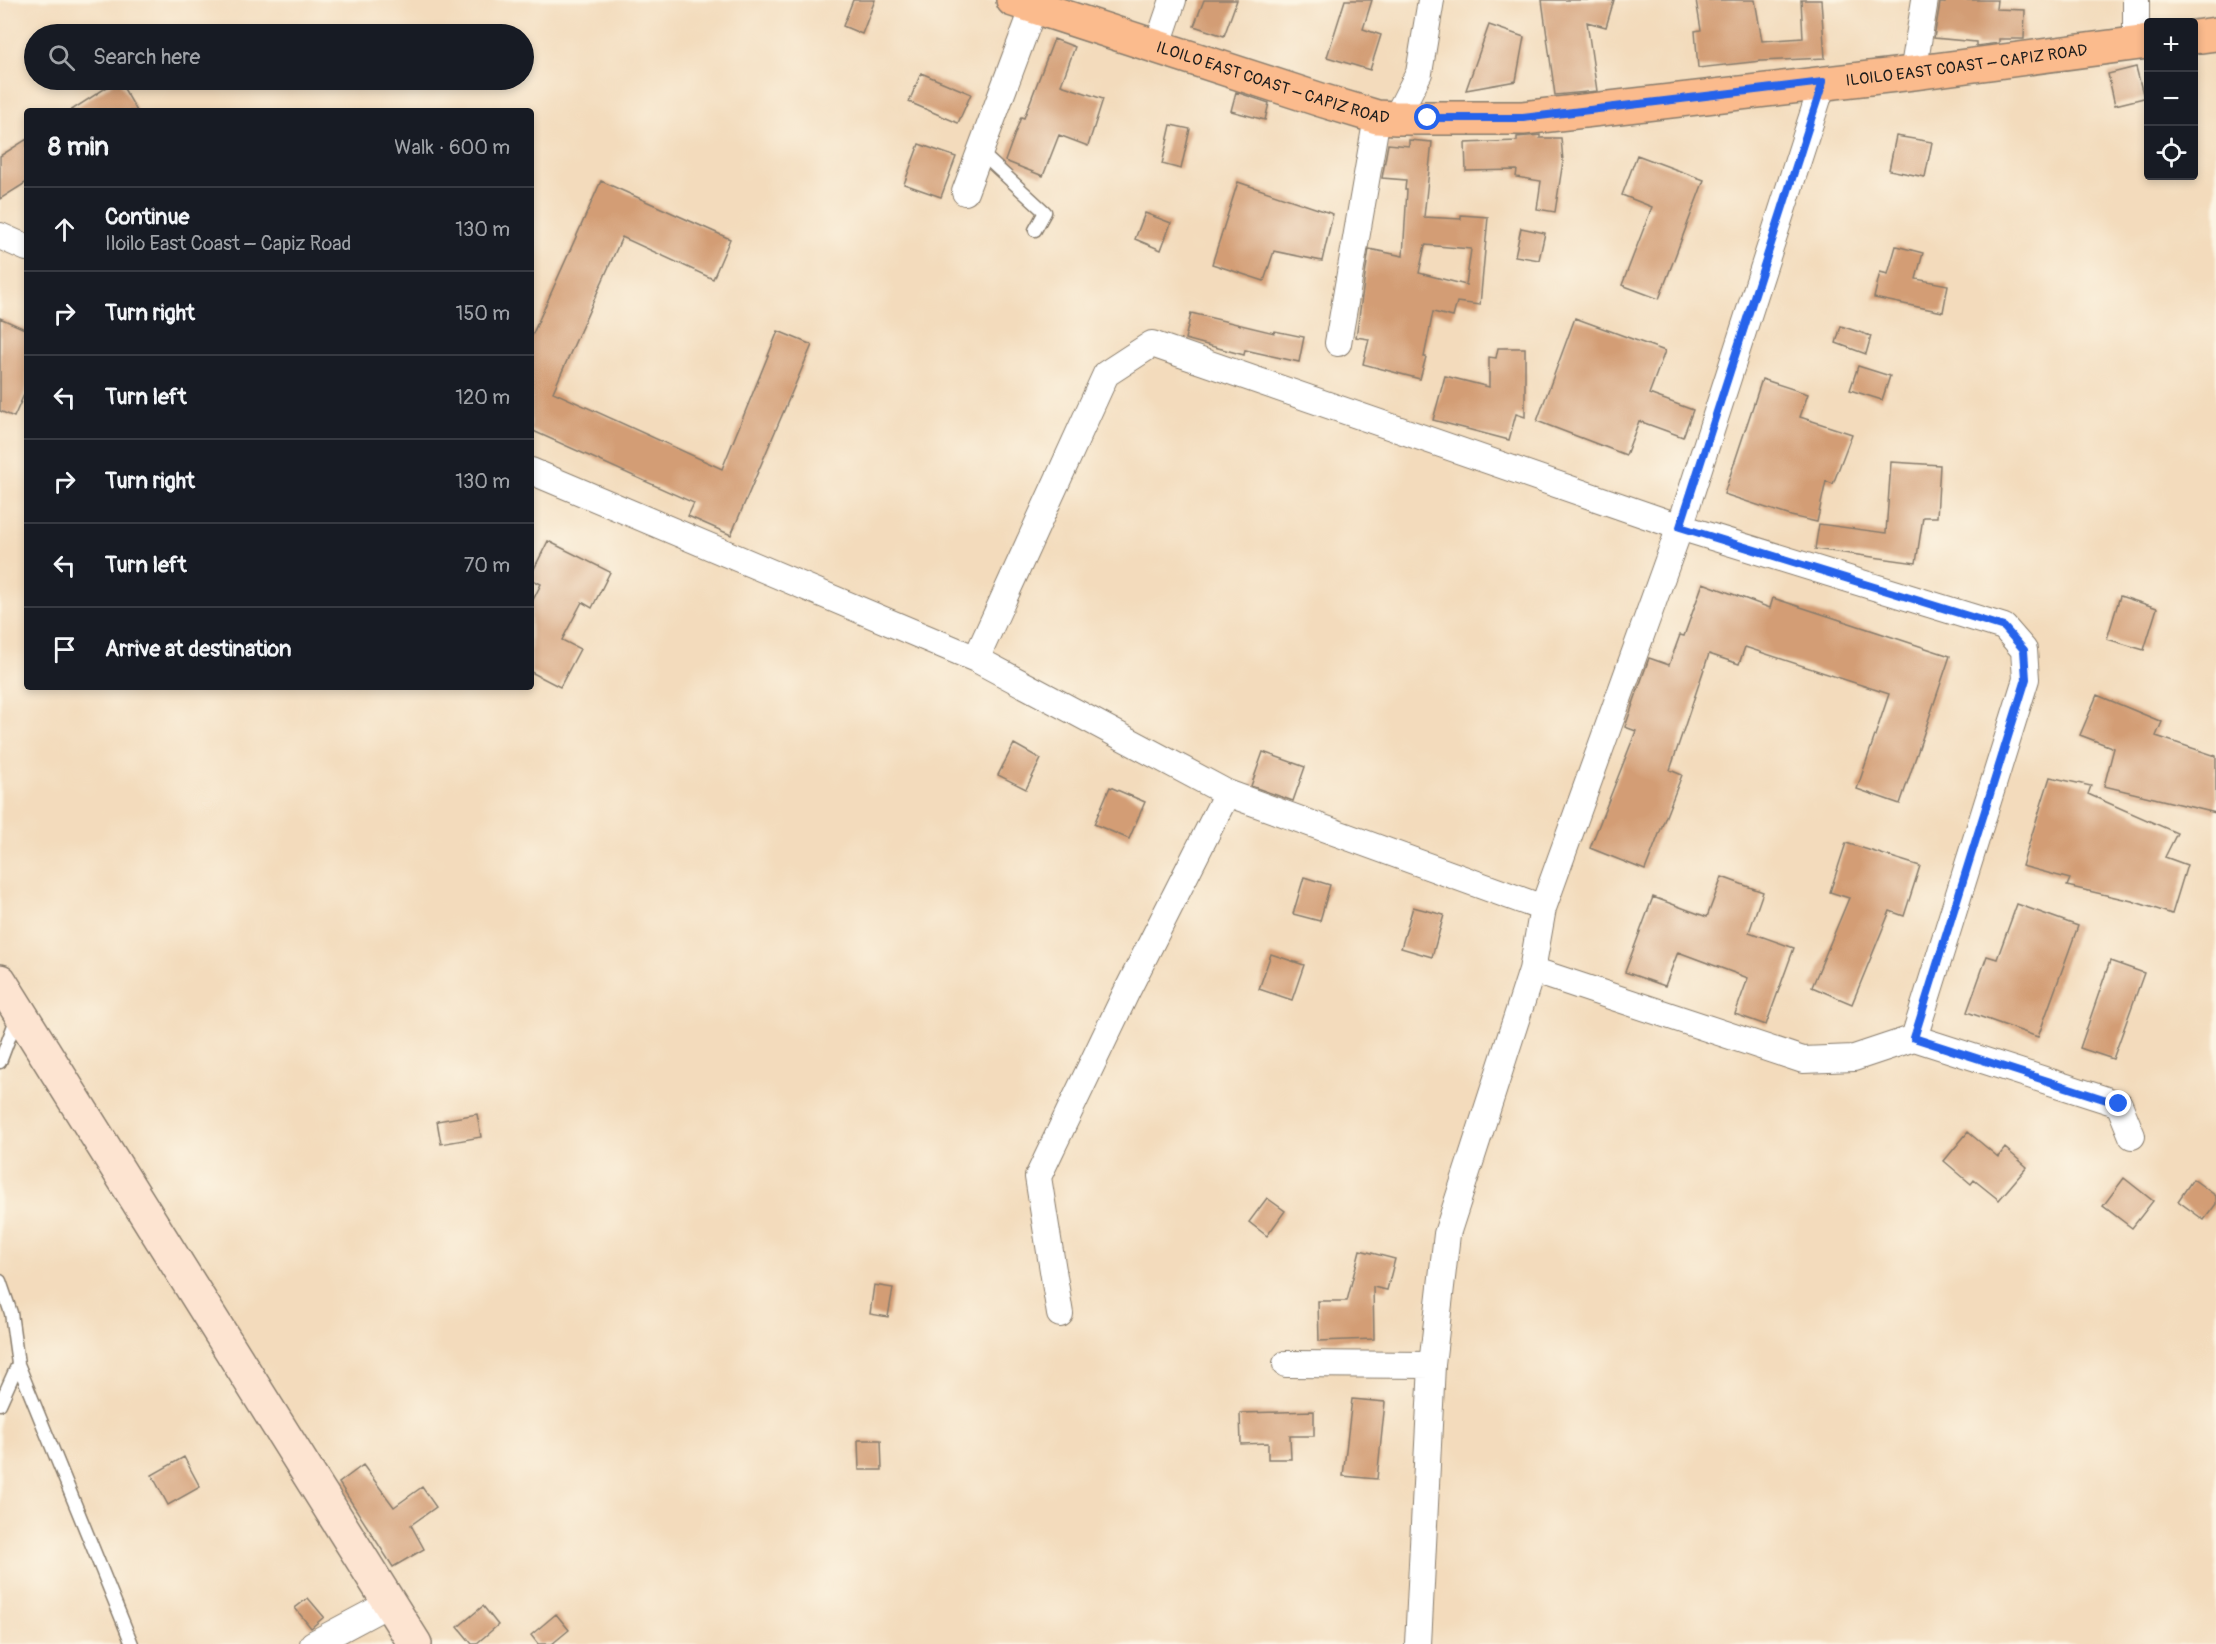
<!DOCTYPE html>
<html lang="en">
<head>
<meta charset="utf-8">
<style>
	body { margin:0; font-family:Pangolin,sans-serif; background:#20242c; color:#f1f3f6 }
	.controls { position:absolute; right:18px; top:18px; display:grid; overflow:hidden; border-radius:6px; box-shadow:0 3px 9px #0003 }
	.controls button { width:54px; height:54px; display:grid; place-items:center; padding:0; border:0; border-bottom:2px solid #363941; background:#171b24; color:#f1f3f6; font:30px sans-serif }
	.stop { position:absolute; width:18px; height:18px; margin:-14px; border:4px solid #2563eb; border-radius:50%; background:#fff }
	.stop.end { background:#2563eb; border-color:#fff; box-shadow:0 2px 6px #0008 }
	.list { margin:0; padding:0; list-style:none }
	h2 { display:flex; justify-content:space-between; align-items:center; height:78px; margin:0; padding:0 24px; font-size:26px }
	h2 small { font-size:20px; font-weight:400; color:#9ea1a6 }
	.list li { display:grid; grid-template-columns:39px 1fr auto; gap:18px; align-items:center; box-sizing:border-box; height:84px; padding:0 24px; border-top:2px solid #363941 }
	.list b { display:block; font-size:22px; white-space:nowrap }
	.list p { margin:0; font-size:20px; white-space:nowrap; color:#9ea1a6 }
	.list em { font-size:20px; font-style:normal; color:#9ea1a6 }
	.icon { flex:none; width:33px; height:33px; fill:none; stroke:currentColor; stroke-width:2; stroke-linecap:round; stroke-linejoin:round }
	.map { position:relative; flex:none; width:2216px; height:1644px; overflow:hidden }
	.search { position:absolute; background:#171b24; box-shadow:0 3px 9px #0003; left:24px; top:24px; width:510px; height:66px; display:flex; align-items:center; gap:15px; box-sizing:border-box; padding:0 21px; border-radius:33px; color:#9ea1a6; font-size:22px }
	.panel { position:absolute; background:#171b24; box-shadow:0 3px 9px #0003; left:24px; top:108px; width:510px; height:582px; border-radius:6px }
	.map>svg:first-child { display:block }
</style>
</head>
<body>
<div class="map">
<svg width="2216" height="1644" viewBox="0 0 2216 1644">
	<rect width="100%" height="100%" fill="#fcf5e5"/>
	<filter id="ink" filterUnits="userSpaceOnUse"><feTurbulence type="fractalNoise" baseFrequency=".0167" numOctaves="2"/><feDisplacementMap in="SourceGraphic" scale="12" xChannelSelector="R" yChannelSelector="G"/><feConvolveMatrix kernelMatrix="1 2 1 2 8 2 1 2 1" color-interpolation-filters="sRGB"/></filter>
	<filter id="wash" filterUnits="userSpaceOnUse"><feTurbulence type="fractalNoise" baseFrequency=".008" numOctaves="4" result="noise"/><feDisplacementMap in="SourceGraphic" scale="24" xChannelSelector="R" yChannelSelector="G"/><feGaussianBlur stdDeviation="1.35" result="paint"/><feColorMatrix in="noise" values="0 0 0 0 0 0 0 0 0 0 0 0 0 0 0 0 0 1.4 0 .05"/><feComposite in="paint" operator="in"/></filter>
	<g filter="url(#wash)">
		<rect width="100%" height="100%" fill="#f3dbbc"/>
		<g id="blocks">
			<path fill="#d39d75" fill-rule="evenodd" d="M853 0H875L862 34 843 26Z
				M1204 0H1237L1224 36 1194 26Z
				M1345 0H1372L1363 29 1381 35 1370 70 1327 57Z
				M1542 0H1614L1606 27 1587 22 1597 91 1555 95Z
				M1696 0H1755L1762 41 1803 38 1801 0H1821L1825 58 1761 61 1698 68 1695 31 1701 30Z
				M1945 0H1997L1996 9 2025 10 2024 39H1999V43L1976 46V42L1934 38 1940 3H1945Z
				M1489 25 1524 37 1516 81 1466 90Z
				M1054 39 1075 47 1061 85 1103 99 1088 146 1059 135 1043 176 1005 161 1021 117 1024 118Z
				M2136 67 2144 98 2115 105 2108 74Z
				M921 73 971 94 958 123 909 102Z
				M119 80 137 111H70L118 80Z
				M1236 92 1269 103 1265 120 1231 111Z
				M1171 125 1190 129 1181 169 1162 164Z
				M1540 135V138H1561L1563 161 1555 212 1537 209 1541 181 1516 177 1517 170 1466 171 1465 143 1517 141V137Z
				M1896 136 1932 142 1925 177 1889 170Z
				M27 139V182L0 199V156Z
				M1409 140 1432 142 1424 217 1461 219V215L1488 217 1480 305 1457 302 1453 317 1433 312 1424 357H1426L1420 379 1363 364 1369 339 1356 337 1369 249 1403 256 1407 190H1405L1406 180 1382 178 1388 144 1409 146ZM1425 245 1471 249 1466 285 1419 273Z
				M919 144 956 157 941 197 904 184Z
				M1637 155 1704 180 1659 299 1622 285 1652 207 1622 195Z
				M601 181 730 239 713 279 622 237 553 392 722 469 778 331 812 345 731 535 688 516 694 503 531 430V338Z
				M1238 182 1333 214 1322 261 1274 251 1264 281 1212 264Z
				M1145 213 1171 223 1161 250 1135 239Z
				M1521 228 1545 233 1539 260 1515 256Z
				M1896 246 1923 253 1916 279 1948 285 1943 312 1874 298 1880 272 1888 274Z
				M1191 313 1274 333 1275 331 1304 337 1299 362 1245 350 1244 355 1185 339Z
				M0 318 27 330V388L14 417 0 411Z
				M1575 318 1665 351 1649 394 1693 410 1683 437 1639 421 1626 455 1537 421Z
				M1841 326 1871 336 1866 354 1836 343Z
				M1498 348H1525V417L1516 414 1509 440 1433 420 1445 376 1489 387V357L1496 358Z
				M1858 366 1890 376 1882 400 1850 390Z
				M1762 379 1808 394 1800 417 1852 434 1833 484 1826 481 1817 522 1791 516 1724 494Z
				M1891 462 1940 465 1937 517H1923L1916 563 1815 549 1819 524 1886 533Z
				M548 541 610 572 592 608 582 602 562 640 580 649 560 687 531 672V604L541 584 531 579V575Z
				M1703 583 1770 608 1773 598 1950 656 1900 804 1857 789 1889 694 1745 647 1739 664 1709 654 1670 770 1682 775 1645 870 1590 848 1636 731 1625 727 1649 658 1669 665 1680 635 1684 636Z
				M2120 596 2157 608 2144 650 2107 639Z
				M2097 695 2162 722 2156 736 2216 756V813L2104 786 2114 748 2080 735Z
				M1014 744 1041 759 1026 789 998 775Z
				M1263 752 1305 767 1293 801 1251 786Z
				M2050 777 2091 786 2088 794 2177 833 2165 857 2187 865 2172 914 2132 901 2067 886 2070 879 2022 866Z
				M1110 787 1145 802 1129 839 1094 824Z
				M1846 843 1920 866 1904 916 1890 911 1852 1004 1812 987 1849 898 1830 892Z
				M1304 877 1330 885 1320 921 1293 914Z
				M1722 877 1763 892 1749 932 1794 948 1766 1025 1735 1014 1748 978 1678 952 1665 986 1625 972 1653 897 1707 917Z
				M2017 904 2078 926 2038 1037 1967 1012 1987 956 1997 959Z
				M1413 907 1444 915 1432 957 1401 948Z
				M1271 954 1304 965 1292 1000 1259 989Z
				M2110 961 2144 973 2113 1059 2080 1048Z
				M477 1114 481 1137 441 1144 437 1121Z
				M1968 1132 1998 1157 2005 1148 2027 1167 1999 1200 1974 1180 1971 1184 1944 1161Z
				M2124 1178 2153 1201 2132 1228 2103 1206Z
				M2193 1179 2216 1196V1204L2204 1220 2178 1201Z
				M1267 1198 1285 1211 1267 1236 1249 1222Z
				M1360 1250 1395 1259 1387 1290 1373 1287 1374 1339 1319 1341 1318 1301H1347Z
				M874 1285 893 1288 888 1317 870 1314Z
				M1352 1399 1385 1402 1377 1479 1343 1476Z
				M1314 1411V1436H1290L1291 1459H1268V1443L1241 1444 1240 1413Z
				M858 1440H881L882 1470H859Z
				M184 1457 200 1487 168 1505 152 1475Z
				M363 1465 394 1507 422 1487 436 1507 411 1525 424 1549 393 1567 339 1483Z
				M308 1598 324 1617 311 1628 295 1608Z
				M483 1606 498 1625 476 1644H472L458 1627Z
				M556 1614 569 1630 552 1644H538L531 1635Z"/>
		</g>
	</g>
	<g filter="url(#ink)">
		<use href="#blocks" fill-opacity="0" stroke="#887c6c" stroke-width="1.5"/>
		<g fill="none" stroke-linecap="round" stroke-linejoin="round">
			<defs>
				<path id="service" d="M980 152 1045 212 1035 230
					M0 1062 17 1017
					M0 1281 11 1313 18 1364 0 1404
					M18 1364 132 1644"/>
				<path id="minor" d="M2136 43V0
					M1157 47 1173 0
					M1913 73 1925 0
					M1396 118 1419 73 1431 0
					M965 192 1034 7
					M0 236 27 248
					M1338 343 1377 117
					M531 471 976 659 1227 793 1543 908 1680 527 1823 83
					M976 659 1106 374 1152 344 1680 527 2004 627 2024 650 2026 679 1914 1038 1854 1058 1803 1060 1532 970
					M1914 1038 2119 1104 2132 1136
					M1060 1314 1038 1177 1126 993 1227 793
					M1286 1364 1432 1365
					M313 1644 390 1603
					M1418 1644 1432 1365 1447 1234 1532 970 1543 908"/>
				<path id="secondary" d="M0 981 415 1644"/>
				<g id="primary">
					<path id="s1" d="M1013 0 1321 100 1377 117 1396 118H1523L1913 73 2148 42"/>
					<path d="M2194 37 2216 34"/>
				</g>
			</defs>
			<use href="#service" stroke="#887c6c" stroke-width="15"/>
			<use href="#minor" stroke="#887c6c" stroke-width="28"/>
			<use href="#secondary" stroke="#887c6c" stroke-width="36"/>
			<use href="#primary" stroke="#887c6c" stroke-width="36"/>
			<use href="#service" stroke="#fff" stroke-width="12"/>
			<use href="#minor" stroke="#fff" stroke-width="26"/>
			<use href="#secondary" stroke="#fde4d1" stroke-width="33"/>
			<use href="#primary" stroke="#fbbb8d" stroke-width="33"/>
		</g>
	</g>
	<g fill="none" stroke-linecap="round" stroke-linejoin="round" filter="url(#ink)">
		<path stroke="#2563eb" stroke-width="8" d="M1428 118H1523L1823 82 1680 527 2004 627 2024 650 2026 679 1914 1038 2119 1104"/>
	</g>
	<g text-anchor="middle" dominant-baseline="central" stroke-width="4.5" stroke-linejoin="round" paint-order="stroke">
		<g font-size="16" fill="#1c1c1c" stroke="#fcf5e5">
			<text stroke="none"><textPath href="#s1" startOffset="975">ILOILO EAST COAST – CAPIZ ROAD</textPath></text>
			<text stroke="none"><textPath href="#s1" startOffset="273">ILOILO EAST COAST – CAPIZ ROAD</textPath></text>
		</g>
	</g>
</svg>
<div class="controls">
<button>+</button>
<button>−</button>
<button><svg class="icon" aria-label="locate" viewBox="0 0 24 24"><circle cx="12" cy="12" r="6"/><path d="M12 2v4M12 18v4M2 12h4M18 12h4"/></svg></button>
</div>
<div class="stop" style="left:1428px;top:118px"></div>
<div class="stop end" style="left:2119px;top:1104px"></div>
<div class="search"><svg class="icon" aria-label="search" viewBox="0 0 24 24"><circle cx="10" cy="10" r="6"/><path d="M15 15l6 6"/></svg>Search here</div>
<section class="panel">
<h2>8 min<small>Walk · 600 m</small></h2>
<ul class="list">
<li><svg class="icon" aria-label="ahead" viewBox="0 0 24 24"><path d="M12 20V5M6 11l6-6 6 6"/></svg><div><b>Continue</b><p>Iloilo East Coast – Capiz Road</p></div><em>130 m</em></li>
<li><svg class="icon" aria-label="right" viewBox="0 0 24 24"><path d="M7 20v-9h11M14 6l5 5-5 5"/></svg><div><b>Turn right</b></div><em>150 m</em></li>
<li><svg class="icon" aria-label="left" viewBox="0 0 24 24"><path d="M17 20v-9H6M10 6l-5 5 5 5"/></svg><div><b>Turn left</b></div><em>120 m</em></li>
<li><svg class="icon" aria-label="right" viewBox="0 0 24 24"><path d="M7 20v-9h11M14 6l5 5-5 5"/></svg><div><b>Turn right</b></div><em>130 m</em></li>
<li><svg class="icon" aria-label="left" viewBox="0 0 24 24"><path d="M17 20v-9H6M10 6l-5 5 5 5"/></svg><div><b>Turn left</b></div><em>70 m</em></li>
<li><svg class="icon" aria-label="arrive" viewBox="0 0 24 24"><path d="M6 21V4h12l-3 4 3 4H6"/></svg><div><b>Arrive at destination</b></div></li>
</ul>
</section>
</div>
</body>
</html>
